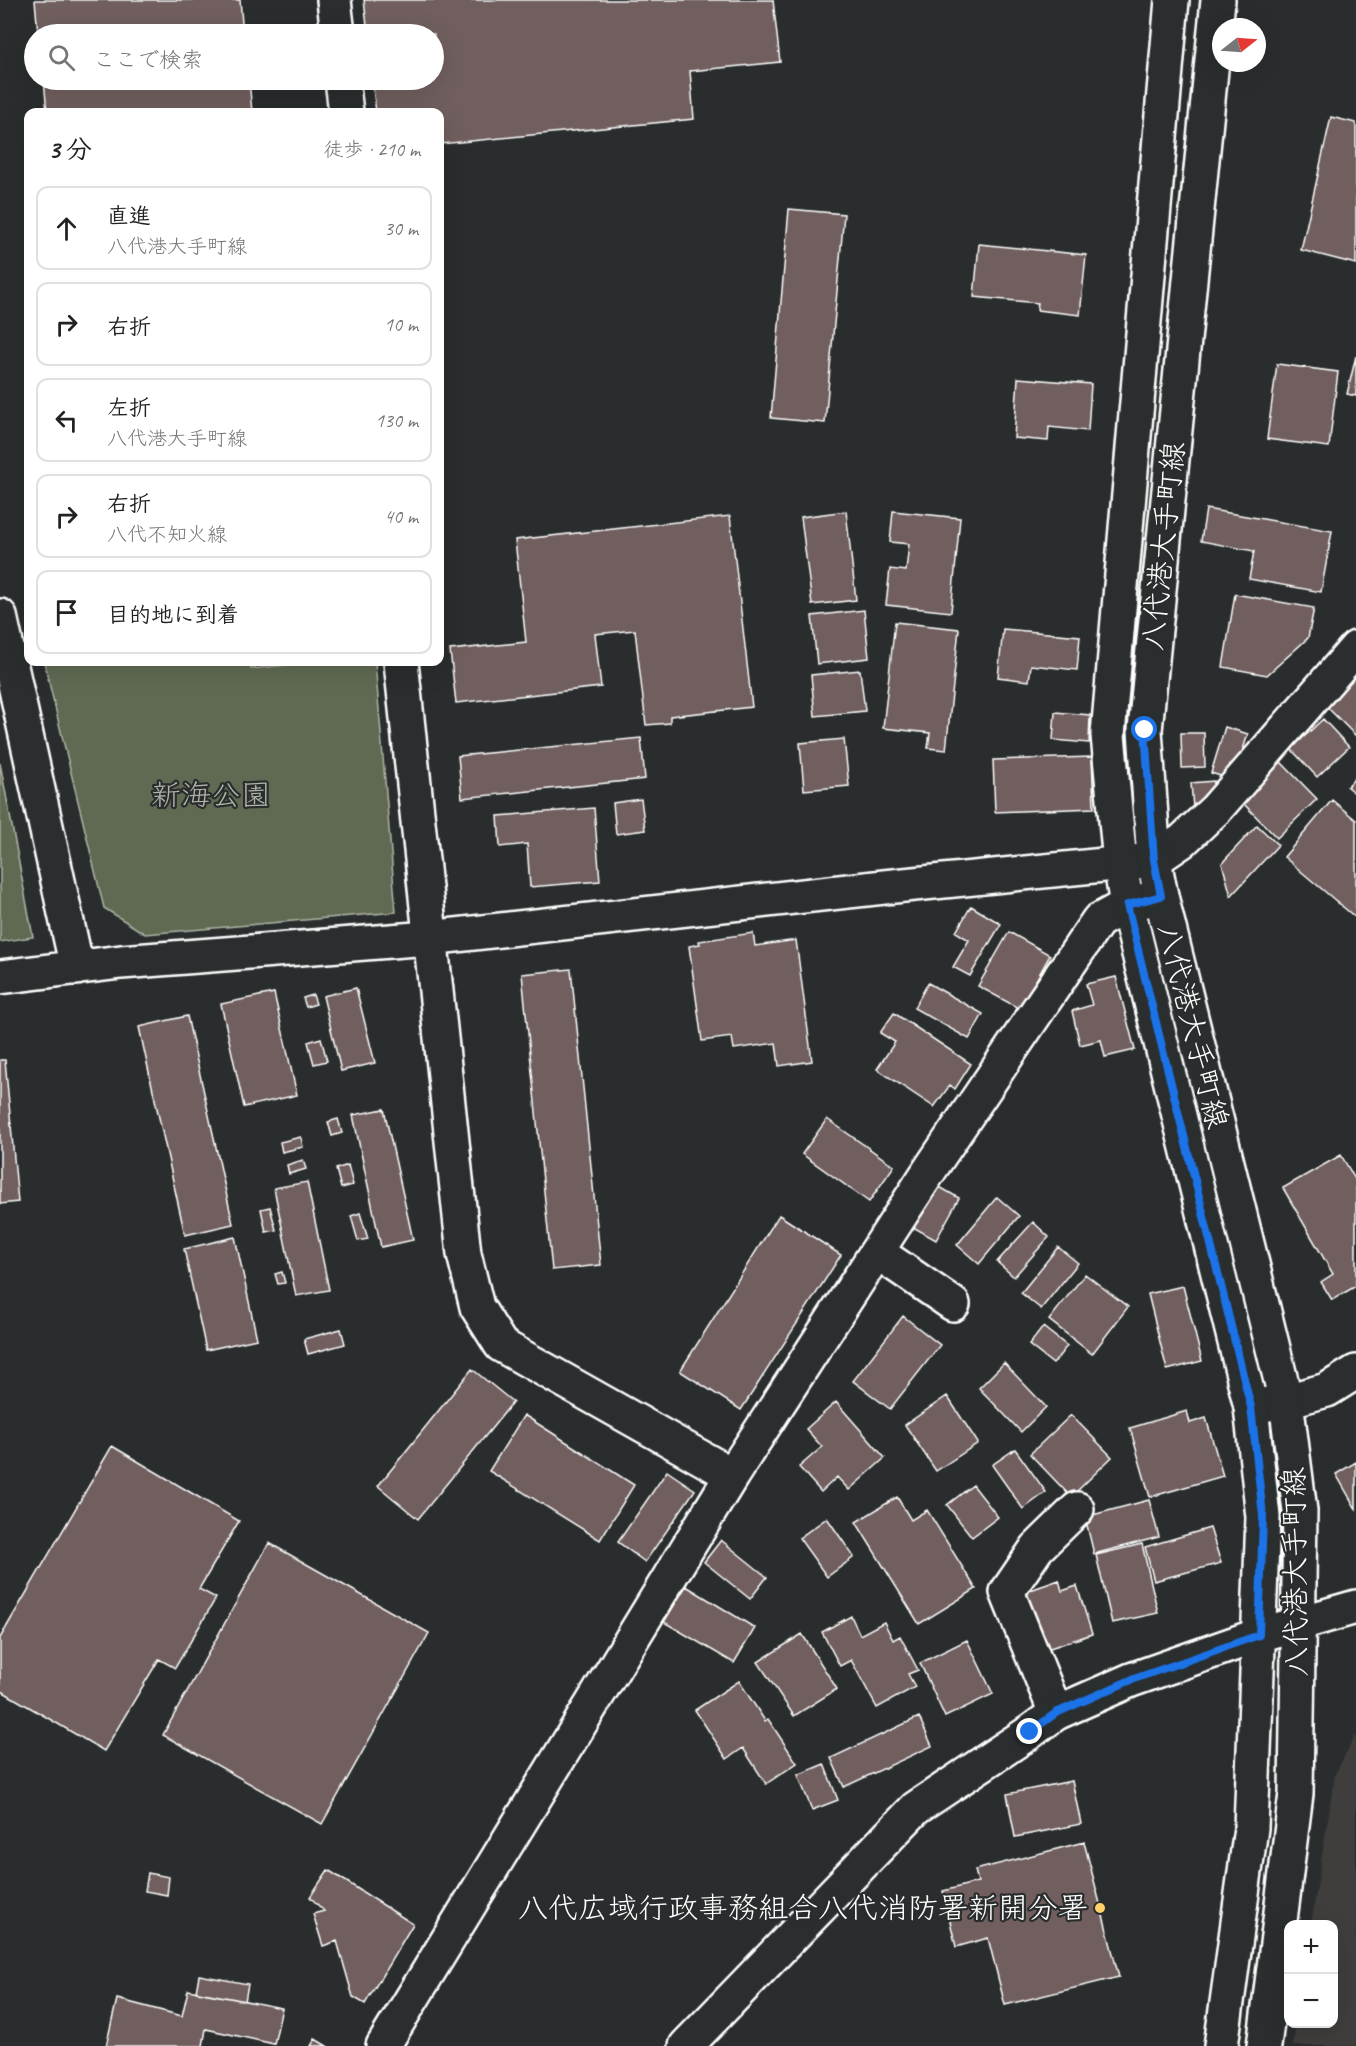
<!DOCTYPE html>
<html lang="ja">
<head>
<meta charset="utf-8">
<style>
	body { margin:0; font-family:Caveat,"Klee One",sans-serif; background:#f2f2f2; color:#222 }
	.controls { position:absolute; right:18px; bottom:18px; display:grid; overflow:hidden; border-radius:12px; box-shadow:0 6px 24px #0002 }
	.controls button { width:54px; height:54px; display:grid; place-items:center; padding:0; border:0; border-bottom:2px solid #e0e0e0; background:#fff; color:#222; font:30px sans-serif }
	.compass { position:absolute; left:1212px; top:18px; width:54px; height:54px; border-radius:50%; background:#fff; box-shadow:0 6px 24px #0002; rotate:73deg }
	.stop { position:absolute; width:18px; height:18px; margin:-14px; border:4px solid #1a73e8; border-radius:50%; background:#fff }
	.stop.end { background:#1a73e8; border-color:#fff; box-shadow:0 2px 6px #0008 }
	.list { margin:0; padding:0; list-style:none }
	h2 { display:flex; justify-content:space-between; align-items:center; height:78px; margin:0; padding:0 24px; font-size:26px }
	h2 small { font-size:20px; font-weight:400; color:#767676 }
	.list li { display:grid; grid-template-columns:39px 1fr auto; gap:18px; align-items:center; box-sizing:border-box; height:84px; margin:0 12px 12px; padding:0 12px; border:2px solid #e0e0e0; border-radius:12px }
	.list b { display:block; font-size:22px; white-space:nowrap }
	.list p { margin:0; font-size:20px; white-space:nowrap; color:#767676 }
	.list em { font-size:20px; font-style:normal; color:#767676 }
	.icon { flex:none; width:33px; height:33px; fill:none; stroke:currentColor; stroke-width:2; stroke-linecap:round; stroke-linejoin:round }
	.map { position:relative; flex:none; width:1356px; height:2046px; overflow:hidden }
	.search { position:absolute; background:#fff; box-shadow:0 6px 24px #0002; left:24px; top:24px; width:420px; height:66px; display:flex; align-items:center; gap:15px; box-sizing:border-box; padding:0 21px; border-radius:33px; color:#767676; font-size:22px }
	.panel { position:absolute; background:#fff; box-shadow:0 6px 24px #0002; left:24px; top:108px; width:420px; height:558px; border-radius:12px }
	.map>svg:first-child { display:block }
</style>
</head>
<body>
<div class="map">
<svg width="1356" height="2046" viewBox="0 0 1356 2046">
	<rect width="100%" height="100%" fill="#2a2d2e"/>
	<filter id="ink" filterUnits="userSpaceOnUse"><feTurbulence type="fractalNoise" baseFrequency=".0167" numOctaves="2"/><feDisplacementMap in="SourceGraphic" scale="12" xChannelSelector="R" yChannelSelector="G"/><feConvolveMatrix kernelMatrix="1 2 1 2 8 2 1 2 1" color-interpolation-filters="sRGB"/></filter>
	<g filter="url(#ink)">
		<path fill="#3f3c3c" d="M1356 1734V2046H1293L1296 2024H1334V1924H1311L1335 1774Z"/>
		<path fill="#606b52" stroke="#b0b5a8" stroke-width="1.5" d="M44 662H250L251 669 310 662H375L396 912 145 934 104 908Z
			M0 763 33 937 0 942Z"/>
		<path fill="#715e5e" stroke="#fff" stroke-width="1.5" d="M35 0H240L243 34H38Z
			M364 0H773L780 62 690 71 694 119 440 144V112H376L372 80H434V34H368Z
			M44 80H249L252 112H47Z
			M1331 117 1356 123V264L1301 250Z
			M789 209 844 214 825 423 771 418Z
			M979 244 1086 255 1080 315 1037 310 1038 303 974 297Z
			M1356 356V396L1347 394Z
			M1277 364 1338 372 1329 447 1267 439Z
			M1018 378 1091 384 1088 431 1049 427 1048 441 1014 438Z
			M1206 509 1332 531 1321 592 1249 579 1254 551 1201 541Z
			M846 511 856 600 812 605 801 517Z
			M893 511 960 518 951 612 886 605 890 569 906 571 909 544 890 542Z
			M730 516 752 707 670 716V723L646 725 635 630 595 634 601 687 456 703 450 650 526 642 515 540Z
			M1235 594 1314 608 1308 638 1267 675 1223 667Z
			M864 610 869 658 817 664 812 616Z
			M895 622 959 629 946 750 928 748 930 733 883 728Z
			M1003 629 1080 636 1077 670 1031 665 1029 681 998 677Z
			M860 670 865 711 815 716 811 675Z
			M1356 672V736L1324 704Z
			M1055 712 1090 715 1089 743 1053 740Z
			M1323 719 1349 747 1317 777 1291 749Z
			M1225 727 1248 734 1233 780 1211 773Z
			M1181 733H1204L1205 767 1182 768Z
			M641 738 645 779 462 798 458 756Z
			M844 739 849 786 804 790 800 743Z
			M1092 757 1094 808 995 812 993 760Z
			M1280 761 1317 799 1277 838 1240 800Z
			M1356 777V794L1347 787Z
			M1214 781 1216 805 1193 808 1191 783Z
			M641 799 645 830 616 834 613 803Z
			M1332 800 1356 820V918L1284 857Z
			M594 808 600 881 530 887 527 844 500 847 498 816Z
			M1257 825 1278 845 1231 896 1222 863Z
			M971 906 1001 924 970 976 953 967 969 940 956 932Z
			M1009 932 1050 955 1020 1009 978 986Z
			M753 933 755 946 796 940 812 1061 779 1066 776 1043 734 1049 732 1037 702 1041 689 946 700 944 699 941Z
			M571 969 601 1265 552 1270 522 974Z
			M1116 977 1135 1050 1105 1057 1101 1040 1080 1045 1072 1011 1092 1005 1086 984Z
			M928 983 983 1014 969 1039 914 1008Z
			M356 988 375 1063 341 1071 323 996Z
			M274 993 297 1095 244 1107 221 1004Z
			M313 995 316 1004 306 1007 303 998Z
			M894 1013 971 1064 955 1089 950 1085 934 1107 877 1069 895 1042 880 1033Z
			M187 1016 233 1224 185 1235 139 1027Z
			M321 1038 327 1061 314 1064 308 1042Z
			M0 1060H5L18 1202 0 1204Z
			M384 1109 413 1240 381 1247 353 1115Z
			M338 1119 342 1133 332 1136 328 1122Z
			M827 1119 894 1166 869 1202 802 1154Z
			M301 1137 303 1147 282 1152 280 1142Z
			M1341 1155 1356 1181V1286L1332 1300 1321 1282 1333 1274 1283 1188Z
			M303 1160 306 1169 289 1174 287 1165Z
			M348 1165 353 1185 341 1188 336 1169Z
			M307 1182 329 1290 296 1296 274 1188Z
			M936 1185 959 1198 936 1240 913 1227Z
			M997 1197 1019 1216 979 1264 957 1245Z
			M270 1207 276 1230 266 1232 261 1209Z
			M360 1213 368 1239 358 1241 351 1216Z
			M779 1215 841 1255 741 1410 680 1371Z
			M1033 1222 1049 1237 1014 1277 997 1262Z
			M235 1237 257 1339 206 1350 184 1249Z
			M1058 1247 1078 1263 1041 1309 1021 1293Z
			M282 1272 285 1283 278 1284 275 1274Z
			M1085 1274 1128 1307 1092 1354 1049 1320Z
			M1183 1286 1202 1361 1167 1370 1148 1294Z
			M903 1316 940 1345 890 1409 853 1381Z
			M1043 1327 1067 1346 1053 1364 1029 1345Z
			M341 1329 345 1344 308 1354 304 1339Z
			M1004 1363 1046 1407 1021 1432 979 1388Z
			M472 1369 513 1402 418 1519 378 1486Z
			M947 1396 978 1443 936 1471 905 1425Z
			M836 1402 885 1458 849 1490 837 1477 821 1492 799 1467 822 1447 806 1429Z
			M1187 1411 1190 1423 1206 1418 1223 1476 1150 1497 1130 1428Z
			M524 1415 634 1485 600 1540 489 1471Z
			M1071 1415 1112 1457 1071 1497 1030 1454Z
			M112 1446 239 1521 199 1589 216 1598 175 1668 159 1659 104 1751 0 1690V1638Z
			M1015 1449 1046 1492 1023 1509 992 1465Z
			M1356 1462V1509L1336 1474Z
			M667 1471 695 1490 645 1562 618 1542Z
			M973 1485 998 1517 972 1537 947 1505Z
			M897 1497 911 1520 927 1510 976 1589 919 1624 856 1522Z
			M1149 1500 1159 1537 1094 1554 1085 1517Z
			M827 1518 854 1557 827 1577 799 1538Z
			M1210 1528 1221 1563 1154 1581 1145 1547Z
			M721 1540 767 1577 750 1599 704 1562Z
			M269 1543 429 1633 322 1824 163 1735Z
			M1142 1544 1158 1613 1112 1623 1096 1555Z
			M1059 1580 1062 1591 1077 1586 1092 1634 1038 1652 1019 1594Z
			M686 1586 755 1628 734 1663 664 1622Z
			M851 1616 860 1635 884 1622 893 1640 900 1636 918 1670 908 1674 915 1687 877 1708 851 1660 840 1666 822 1632Z
			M802 1634 837 1689 794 1716 758 1662Z
			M967 1640 993 1694 945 1717 920 1663Z
			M739 1681 765 1721 768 1719 797 1763 766 1784 743 1748 727 1759 695 1710Z
			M919 1717 932 1746 844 1787 831 1758Z
			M824 1764 838 1800 812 1810 798 1775Z
			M1072 1781 1081 1824 1015 1837 1007 1794Z
			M1084 1842 1119 1977 1005 2005 988 1938 956 1947 943 1891 978 1882 975 1870Z
			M328 1870 413 1924 365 2004 353 1997 337 1941 323 1946 313 1914 324 1911 310 1897Z
			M148 1873 169 1877 167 1895 145 1891Z
			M199 1975 248 1984 245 2001 196 1992Z
			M188 1990 282 2008 274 2044 206 2029 203 2046H106L117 1999 182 2016Z
			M315 2039 327 2046H311Z"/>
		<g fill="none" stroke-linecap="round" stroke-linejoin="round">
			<defs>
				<path id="minor" d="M334 0 338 34
					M342 80 346 112
					M0 616 77 968
					M401 662 464 1254 477 1307 501 1345 732 1475
					M0 977 121 962 429 938 884 887 1154 860 1182 841 1216 809 1356 648
					M877 1252 953 1304
					M1251 1407 1286 1401 1327 1390 1356 1372
					M1056 1713 1007 1592 1037 1548 1077 1509
					M383 2046 732 1475 931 1168 1098 921 1127 905 1161 896"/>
				<path id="major" d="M1172 0 1108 735 1120 863 1127 905 1251 1407 1263 1517 1251 1828 1221 2046
					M1218 0 1145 730 1154 860 1161 896 1286 1401 1300 1511 1296 1794 1264 2046
					M686 2046 916 1808 1030 1732 1056 1713 1131 1680 1259 1635 1356 1607"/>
			</defs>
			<use href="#minor" stroke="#fff" stroke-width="38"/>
			<use href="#major" stroke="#fff" stroke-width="38"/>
			<use href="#minor" stroke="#2a2d2e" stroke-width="33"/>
			<use href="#major" stroke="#2a2d2e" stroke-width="33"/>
		</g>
	</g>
	<g fill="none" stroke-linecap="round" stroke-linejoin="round" filter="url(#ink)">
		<path stroke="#1a73e8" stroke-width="8" d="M1030 1732 1056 1713 1131 1680 1259 1635 1263 1516 1251 1407 1127 905 1161 896 1154 860 1145 730"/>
	</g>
	<circle fill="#ffd166" stroke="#2a2d2e" stroke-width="2" cx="1100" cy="1908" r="6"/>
	<g text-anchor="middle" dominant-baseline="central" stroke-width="4.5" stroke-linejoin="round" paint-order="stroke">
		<g font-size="30" fill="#fff" stroke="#2a2d2e">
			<text transform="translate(1163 546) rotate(-84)">八代港大手町線</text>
			<text transform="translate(1193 1026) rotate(76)">八代港大手町線</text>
			<text transform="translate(1295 1572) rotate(-91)">八代港大手町線</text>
		</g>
		<g font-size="30" fill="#b0b5a8" stroke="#2a2d2e">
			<text x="211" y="795">新海公園</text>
		</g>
		<g font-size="30" fill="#fff" stroke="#2a2d2e" text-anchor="end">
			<text x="1088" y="1908">八代広域行政事務組合八代消防署新開分署</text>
		</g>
	</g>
</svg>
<div class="controls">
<button>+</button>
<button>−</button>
</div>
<svg class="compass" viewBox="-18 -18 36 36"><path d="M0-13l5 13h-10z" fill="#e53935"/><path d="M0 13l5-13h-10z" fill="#767676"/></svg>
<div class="stop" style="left:1145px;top:730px"></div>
<div class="stop end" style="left:1030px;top:1732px"></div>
<div class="search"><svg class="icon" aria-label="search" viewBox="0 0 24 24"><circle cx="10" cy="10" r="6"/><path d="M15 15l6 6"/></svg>ここで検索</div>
<section class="panel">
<h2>3 分<small>徒歩 · 210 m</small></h2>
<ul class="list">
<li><svg class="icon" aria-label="ahead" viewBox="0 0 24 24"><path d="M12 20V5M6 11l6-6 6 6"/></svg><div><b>直進</b><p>八代港大手町線</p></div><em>30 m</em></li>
<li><svg class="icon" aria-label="right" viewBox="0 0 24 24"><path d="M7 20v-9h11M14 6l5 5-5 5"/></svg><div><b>右折</b></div><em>10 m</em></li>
<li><svg class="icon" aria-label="left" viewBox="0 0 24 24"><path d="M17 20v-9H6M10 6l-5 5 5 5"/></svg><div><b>左折</b><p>八代港大手町線</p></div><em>130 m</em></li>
<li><svg class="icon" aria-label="right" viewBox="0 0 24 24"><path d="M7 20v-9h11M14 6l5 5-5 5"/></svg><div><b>右折</b><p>八代不知火線</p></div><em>40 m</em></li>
<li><svg class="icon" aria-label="arrive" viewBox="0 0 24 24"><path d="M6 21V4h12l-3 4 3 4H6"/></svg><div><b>目的地に到着</b></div></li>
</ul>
</section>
</div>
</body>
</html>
